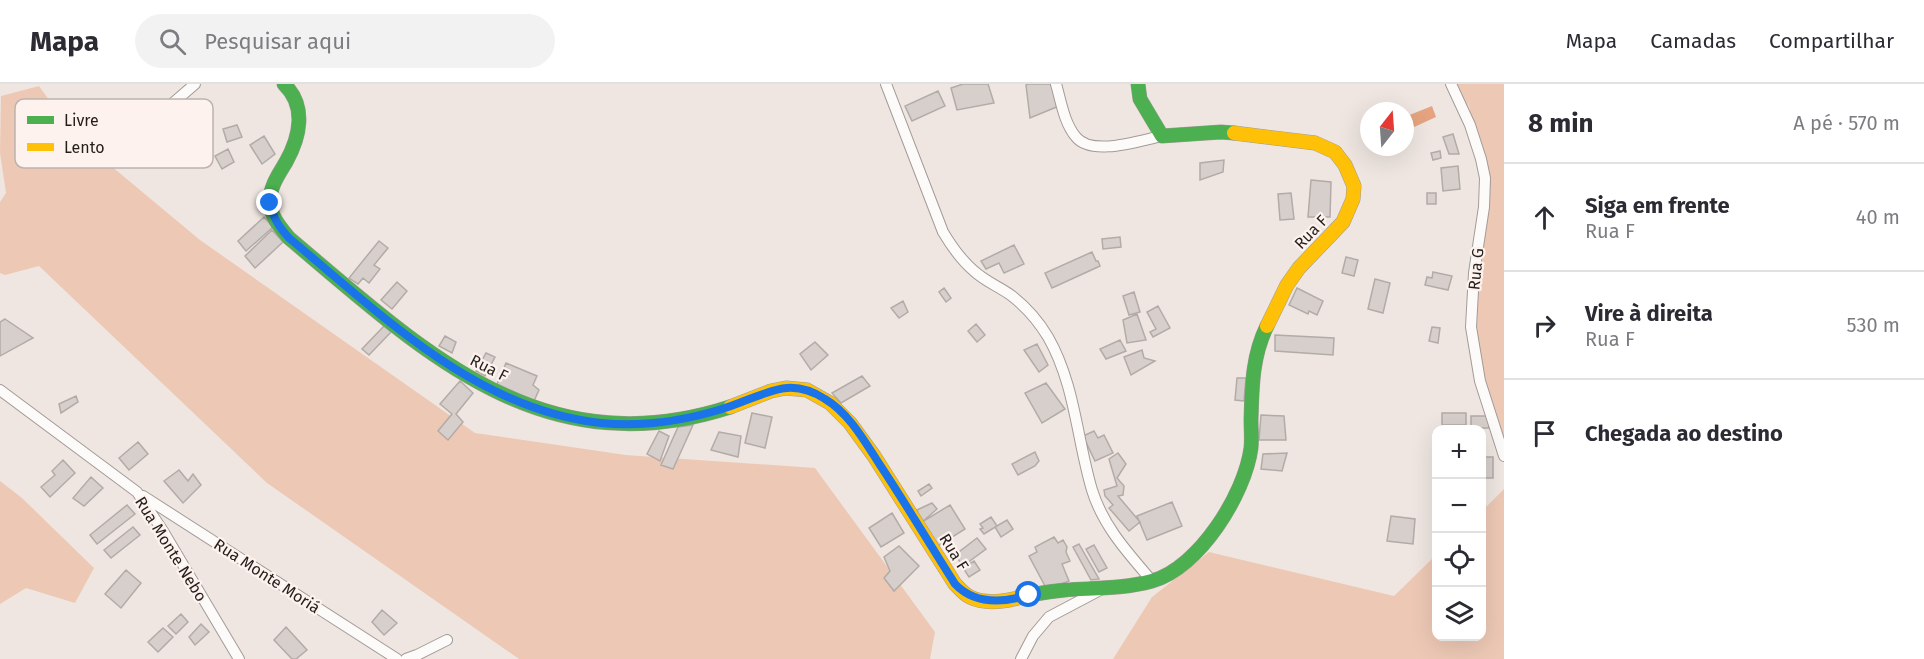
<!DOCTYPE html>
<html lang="pt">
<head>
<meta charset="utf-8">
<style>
	body { margin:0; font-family:"Fira Sans",sans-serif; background:#f2f2f3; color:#2b2b33 }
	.controls { position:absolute; right:18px; bottom:18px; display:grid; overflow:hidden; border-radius:12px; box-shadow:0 6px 24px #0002 }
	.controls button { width:54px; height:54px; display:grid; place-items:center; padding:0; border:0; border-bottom:2px solid #e1e1e2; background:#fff; color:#2b2b33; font:30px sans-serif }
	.compass { position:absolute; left:1360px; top:18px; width:54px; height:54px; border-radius:50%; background:#fff; box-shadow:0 6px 24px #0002; rotate:17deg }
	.stop { position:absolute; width:18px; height:18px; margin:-14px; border:4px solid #1a73e8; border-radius:50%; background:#fff }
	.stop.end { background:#1a73e8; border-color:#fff; box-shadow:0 2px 6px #0008 }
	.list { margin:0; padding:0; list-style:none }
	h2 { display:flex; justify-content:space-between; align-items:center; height:78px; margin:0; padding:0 24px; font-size:26px }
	h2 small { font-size:20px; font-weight:400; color:#7c7c81 }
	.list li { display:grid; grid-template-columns:39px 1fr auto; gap:18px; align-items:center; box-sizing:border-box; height:108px; padding:0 24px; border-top:2px solid #e1e1e2 }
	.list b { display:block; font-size:22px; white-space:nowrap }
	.list p { margin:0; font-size:20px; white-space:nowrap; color:#7c7c81 }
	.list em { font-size:20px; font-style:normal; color:#7c7c81 }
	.icon { flex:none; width:33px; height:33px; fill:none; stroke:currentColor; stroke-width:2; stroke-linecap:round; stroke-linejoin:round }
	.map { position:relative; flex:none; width:1504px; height:575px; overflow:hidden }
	header { display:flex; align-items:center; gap:36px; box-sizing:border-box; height:84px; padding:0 30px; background:#fff; border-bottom:2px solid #e1e1e2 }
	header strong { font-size:28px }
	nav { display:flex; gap:33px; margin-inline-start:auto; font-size:21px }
	.search { width:420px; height:54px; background:#f2f2f3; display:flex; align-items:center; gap:15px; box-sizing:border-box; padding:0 21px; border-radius:33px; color:#7c7c81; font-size:22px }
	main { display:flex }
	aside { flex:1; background:#fff }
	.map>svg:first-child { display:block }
</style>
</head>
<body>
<header>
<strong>Mapa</strong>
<div class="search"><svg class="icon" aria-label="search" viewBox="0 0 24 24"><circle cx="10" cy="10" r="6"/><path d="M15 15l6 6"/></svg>Pesquisar aqui</div>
<nav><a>Mapa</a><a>Camadas</a><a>Compartilhar</a></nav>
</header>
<main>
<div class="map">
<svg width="1504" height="575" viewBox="0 0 1504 575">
	<rect width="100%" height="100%" fill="#efe6e1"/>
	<path fill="#edc9b5" d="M1451 0H1504V363L1471 243 1485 110 1468 16 1470 41Z
		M39 2 74 51 200 156 475 349 626 371 815 384 935 548 930 575H519L267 399 39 182 5 191 0 189V118L6 109 0 69 1 12Z
		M0 397 22 414 94 484 75 519 26 504 0 520Z
		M1504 405V575H1113L1152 513 1209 468 1394 512 1436 471V552H1482V427Z"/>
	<path fill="#e5a47f" d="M1432 22 1436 33 1412 44 1407 32Z"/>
	<path fill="#d7cfcb" stroke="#b2aba7" stroke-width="1.5" d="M963 0H988L994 19 957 26 951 4Z
		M1028 0H1051L1059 22 1030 34 1026 1Z
		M938 7 945 22 912 37 905 22Z
		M237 41 242 53 227 58 223 45Z
		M1453 50 1459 70H1449L1443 53Z
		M264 52 275 70 262 80 250 61Z
		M228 65 234 78 222 85 215 72Z
		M1440 67 1441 74 1433 76 1431 69Z
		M1224 76 1223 88 1200 96V79Z
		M1458 82 1460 105 1443 107 1441 84Z
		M1311 96 1331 98 1330 133H1308Z
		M1291 109 1294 135 1280 136 1278 110Z
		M1427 109H1436V120H1427Z
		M264 133 273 143 246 167 238 157Z
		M272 146 283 158 255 184 245 172Z
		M1120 153 1121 163 1103 165 1102 155Z
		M379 157 388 164 374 181 380 185 369 199 363 194 358 200 349 194Z
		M1014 161 1024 180 1004 189 999 179 986 185 981 177Z
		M1092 168 1096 177H1098L1100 182 1052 204 1045 189Z
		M1346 173 1358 176 1354 192 1342 189Z
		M1433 188 1452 192 1448 206 1425 201 1427 193 1432 194Z
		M1375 195 1390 199 1383 229 1368 225Z
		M397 198 407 207 392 225 381 216Z
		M944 204 951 214 946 218 939 208Z
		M1297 204 1323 217 1317 231 1309 227 1308 230 1289 221Z
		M1134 208 1140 228 1129 231 1123 212Z
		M903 217 908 228 899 234 891 224Z
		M1158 222 1170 244 1153 253 1150 248 1156 245 1147 228Z
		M1137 230 1146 256 1127 259 1123 236Z
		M5 235 33 254 0 272V238Z
		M976 240 985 251 977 258 968 247Z
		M384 242 391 248 369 271 362 265Z
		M1432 243 1440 244 1438 259 1429 257Z
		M1275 251 1334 254 1333 271 1275 267Z
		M445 252 456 258 452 269 439 262Z
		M1120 256 1126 267 1106 275 1100 265Z
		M815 258 828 271 811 286 800 270Z
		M1037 260 1048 281 1039 288 1024 266Z
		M1142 266 1144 274 1155 277 1131 291 1124 273Z
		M486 269 495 273 485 292 476 287Z
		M506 279 537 292 533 301 539 306 534 317 497 300Z
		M862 292 870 302 841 319 832 309Z
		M1237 294H1246L1244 317 1235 316Z
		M460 297 473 309 456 330 463 338 448 356 438 347 452 330 440 320Z
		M1046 299 1065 325 1042 339 1025 309Z
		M76 312 78 318 61 329 59 320Z
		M752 329 772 333 765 364 745 359Z
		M1442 329H1466V341H1442Z
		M1261 331 1284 332 1286 356H1259Z
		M1471 332H1489V344H1471Z
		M693 341 673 385 661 381 678 343Z
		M659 347 669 352 660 377 647 370Z
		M1094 347 1098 354 1104 351 1113 369 1095 377 1083 352Z
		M719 348 741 352 738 373 711 366Z
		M138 358 148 370 129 386 119 374Z
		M1035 368 1039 377 1035 382 1018 391 1012 380Z
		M1118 369 1126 380 1117 394 1124 402 1123 411 1118 412 1140 438 1129 447 1109 424 1113 421 1105 412 1104 406 1117 402 1109 375Z
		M1287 369 1282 387 1261 385 1263 370Z
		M1482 373H1493V394H1482Z
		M63 376 75 389 50 413 41 403 55 391 52 387Z
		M179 386 188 397 193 390 201 401 183 419 164 397Z
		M91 393 103 404 84 422 73 414Z
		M929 400 932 404 921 412 918 407Z
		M1172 418 1182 442 1147 456 1137 432Z
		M932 419 937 425 922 438 917 426Z
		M127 421 135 430 97 460 90 451Z
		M950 421 965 445 938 462 922 438Z
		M892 429 904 449 881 463 869 444Z
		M1391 432 1415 435 1413 460 1387 457Z
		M991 433 997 442 984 450 980 445 983 444 980 440Z
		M1007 436 1013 445 1001 453 995 443Z
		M133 443 140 451 111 474 104 466Z
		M1054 453 1058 459 1063 456 1067 463 1066 468 1070 477 1062 480 1069 497 1059 501 1045 502 1029 472 1037 468 1035 463Z
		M977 454 986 465 963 482 955 471Z
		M1079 460 1099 495 1091 496 1073 463Z
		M1094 461 1107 484 1099 488 1086 465Z
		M899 462 919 482 894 507 884 494 890 487 884 473Z
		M974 477 980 486 969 493 963 484Z
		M126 486 141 499 121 524 105 510Z
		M382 526 397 539 384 551 372 538Z
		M181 530 188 538 176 550 168 542Z
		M201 540 209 548 195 561 189 553Z
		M286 543 307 566 296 575H292L274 556Z
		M163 544 173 553 158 568 148 558Z"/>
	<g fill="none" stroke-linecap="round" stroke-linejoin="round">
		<defs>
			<path id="street" d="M886 0 943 148C952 163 961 176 974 187 986 198 1000 203 1012 212 1026 223 1039 238 1048 253 1075 300 1077 356 1092 406 1103 442 1128 469 1152 497
				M1056 0C1061 17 1064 39 1076 53 1092 73 1141 56 1162 52
				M1451 0 1470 41 1481 75 1485 94 1484 123 1474 189 1471 243 1480 297 1504 372
				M158 32 195 0
				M0 306 137 408 163 447 239 575
				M143 412 397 575
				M406 575 417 571 447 556
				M1021 575 1033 552 1049 533 1102 505"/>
			<path id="fast" d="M284 0C307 22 300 53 286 78 279 90 270 102 270 117 270 132 280 143 289 154 422 266 541 384 730 323
				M1138 0 1140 15 1162 52 1221 48 1234 49
				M1029 511C1041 509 1053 507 1065 506 1094 504 1124 505 1152 497 1199 484 1245 410 1251 364 1252 355 1251 345 1251 336 1252 304 1252 272 1267 242"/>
			<path id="slow" d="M1234 49 1315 59 1335 68 1345 81 1354 102 1353 115 1343 138 1299 184 1287 201 1267 242
				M730 323 771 307 786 304 807 306 830 319 850 339 874 372 955 500C959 504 965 511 970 513 988 522 1012 516 1029 511"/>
		</defs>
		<use href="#street" stroke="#a29b97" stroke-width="12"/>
		<use href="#fast" stroke="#a29b97" stroke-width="15"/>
		<use href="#slow" stroke="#a29b97" stroke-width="15"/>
		<use href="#street" stroke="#fdfbfa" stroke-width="10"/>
		<use href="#fast" stroke="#4caf50" stroke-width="14"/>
		<use href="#slow" stroke="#ffc107" stroke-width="14"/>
	</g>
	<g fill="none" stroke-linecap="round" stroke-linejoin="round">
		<path stroke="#1a73e8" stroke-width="8" d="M270 119C273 134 279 143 289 154 381 230 476 326 601 339 642 343 683 337 722 325 740 320 769 305 787 304 800 303 814 308 825 315 849 329 865 358 880 381 906 420 930 461 955 500 975 521 1003 519 1029 511"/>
	</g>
	<g text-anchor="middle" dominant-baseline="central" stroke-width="4.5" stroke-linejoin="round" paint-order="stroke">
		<g font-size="16" fill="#241e1b" stroke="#fdf2ed">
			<text transform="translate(1311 148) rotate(-46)">Rua F</text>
			<text transform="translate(1476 185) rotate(-84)">Rua G</text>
			<text transform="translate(489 284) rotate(27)">Rua F</text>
			<text transform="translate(171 465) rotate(58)">Rua Monte Nebo</text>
			<text transform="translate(954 468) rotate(58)">Rua F</text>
			<text transform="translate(267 492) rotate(33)">Rua Monte Moriá</text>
		</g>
	</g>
	<rect x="15" y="15" width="198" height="69" rx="9" fill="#fdf2ed" stroke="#bcb2ae" stroke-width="1.5"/>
	<rect x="27" y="32" width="27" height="8" fill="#4caf50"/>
	<rect x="27" y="59" width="27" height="8" fill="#ffc107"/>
	<g font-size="16" fill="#241e1b">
		<text x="64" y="42">Livre</text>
		<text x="64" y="69">Lento</text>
	</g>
</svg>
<div class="controls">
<button>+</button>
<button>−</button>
<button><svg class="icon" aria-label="locate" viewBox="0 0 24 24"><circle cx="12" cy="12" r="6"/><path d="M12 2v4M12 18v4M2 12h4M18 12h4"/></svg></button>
<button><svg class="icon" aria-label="layers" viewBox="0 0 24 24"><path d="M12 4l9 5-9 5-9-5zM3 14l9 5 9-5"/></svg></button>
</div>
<svg class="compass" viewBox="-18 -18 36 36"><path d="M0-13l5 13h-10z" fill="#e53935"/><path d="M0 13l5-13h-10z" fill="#7c7c81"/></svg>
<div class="stop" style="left:1029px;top:511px"></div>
<div class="stop end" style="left:270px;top:119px"></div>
</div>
<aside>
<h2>8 min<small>A pé · 570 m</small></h2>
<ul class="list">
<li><svg class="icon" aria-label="ahead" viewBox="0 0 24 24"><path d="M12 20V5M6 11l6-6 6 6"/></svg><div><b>Siga em frente</b><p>Rua F</p></div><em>40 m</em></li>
<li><svg class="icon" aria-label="right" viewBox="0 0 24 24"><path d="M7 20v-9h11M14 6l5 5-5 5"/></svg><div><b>Vire à direita</b><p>Rua F</p></div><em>530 m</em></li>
<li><svg class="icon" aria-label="arrive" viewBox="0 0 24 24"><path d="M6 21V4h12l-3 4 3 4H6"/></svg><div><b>Chegada ao destino</b></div></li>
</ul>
</aside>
</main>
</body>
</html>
